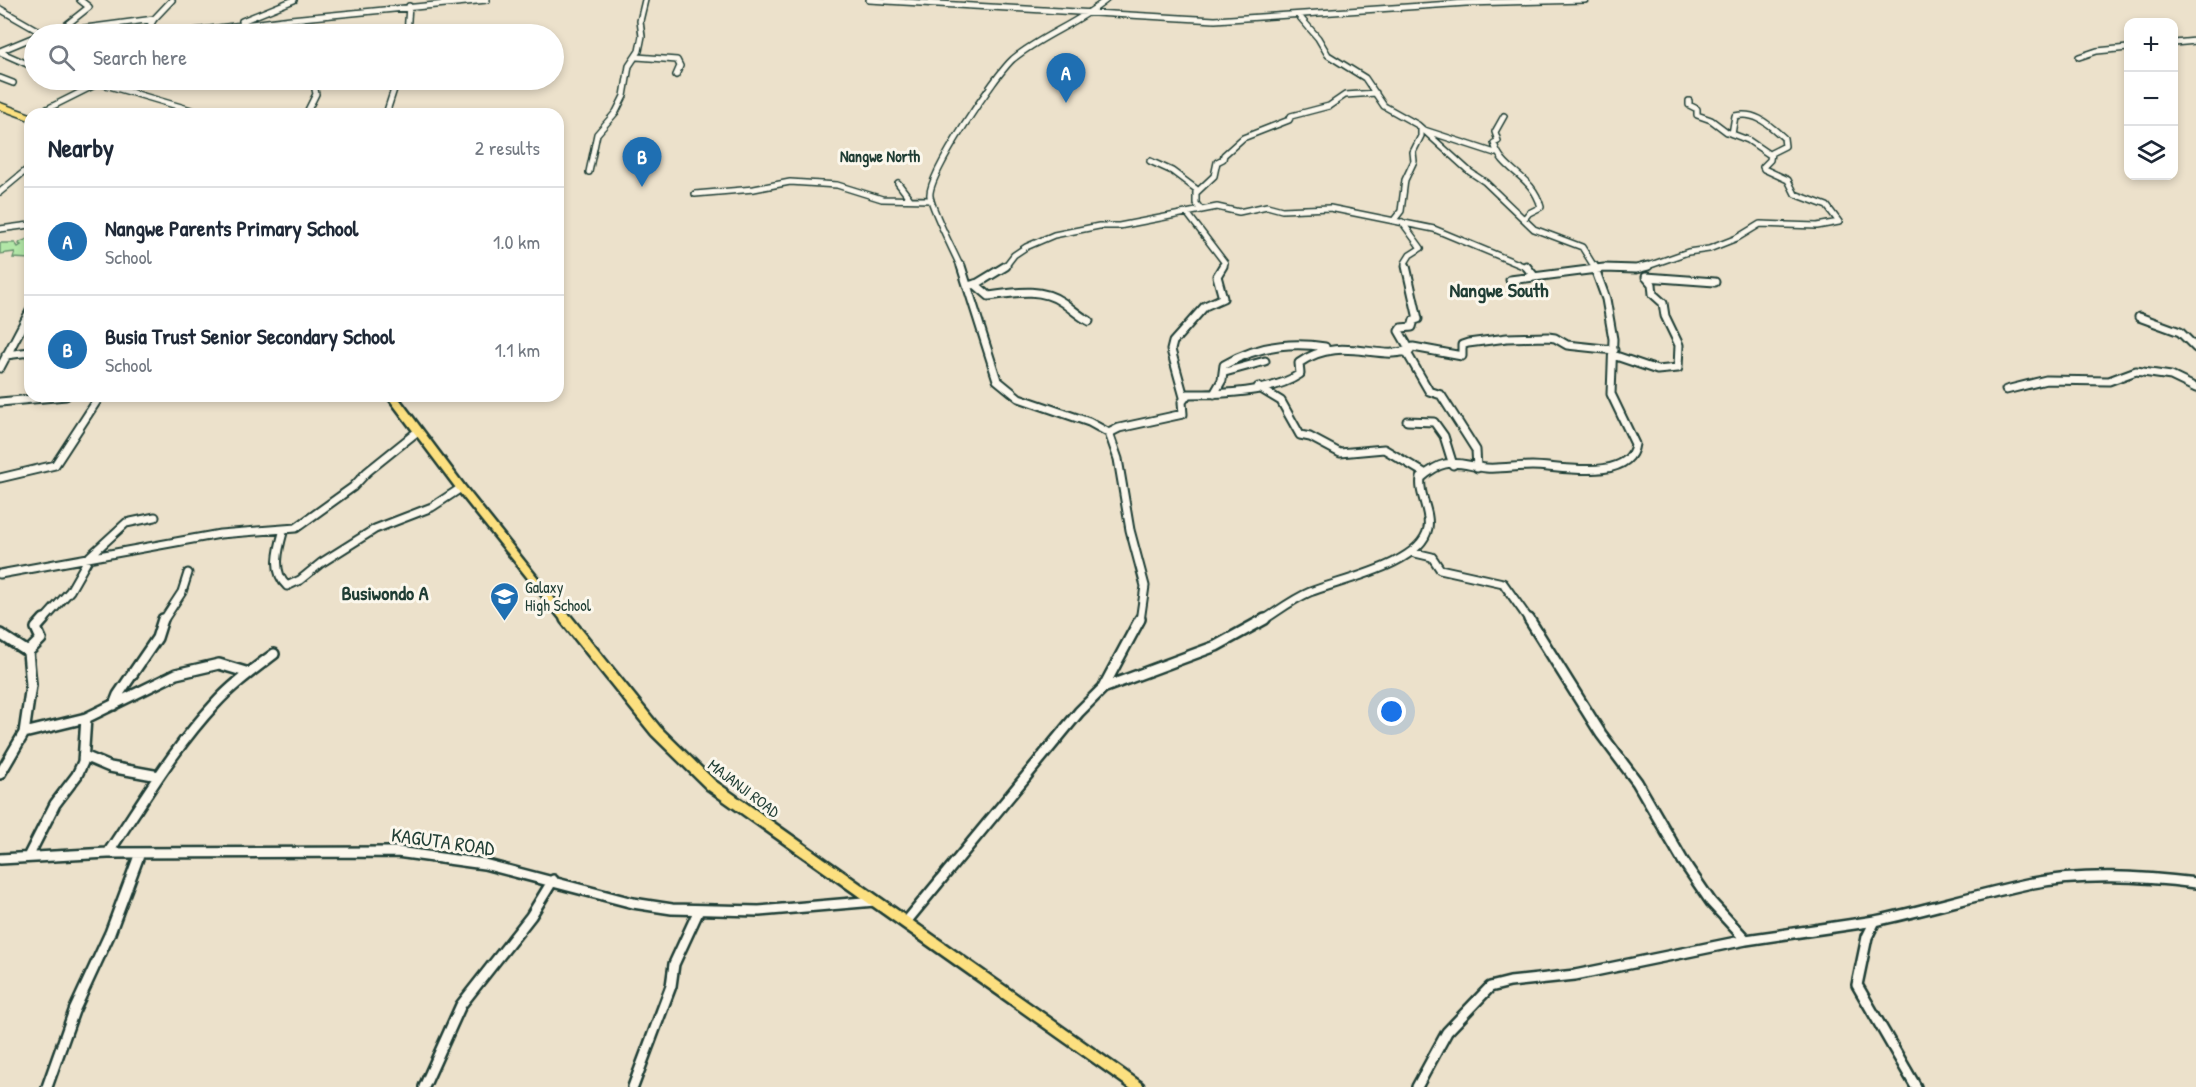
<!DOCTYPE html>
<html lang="en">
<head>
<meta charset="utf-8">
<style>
	body { margin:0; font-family:"Patrick Hand",sans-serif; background:#f6f6f7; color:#1f2937 }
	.controls { position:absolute; right:18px; top:18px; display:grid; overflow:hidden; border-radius:12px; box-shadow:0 3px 9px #0003 }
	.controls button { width:54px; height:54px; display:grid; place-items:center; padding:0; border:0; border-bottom:2px solid #e0e1e3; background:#fff; color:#1f2937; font:30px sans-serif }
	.you { position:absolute; left:1392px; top:712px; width:21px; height:21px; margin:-15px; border:4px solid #fff; border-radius:50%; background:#1a73e8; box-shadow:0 0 0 9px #1a73e833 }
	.badge { display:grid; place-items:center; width:39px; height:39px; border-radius:50%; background:#1f6fb2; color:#fff; font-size:20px; font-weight:700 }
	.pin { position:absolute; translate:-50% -50px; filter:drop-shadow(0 2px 3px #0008) }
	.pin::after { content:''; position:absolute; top:32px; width:21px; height:18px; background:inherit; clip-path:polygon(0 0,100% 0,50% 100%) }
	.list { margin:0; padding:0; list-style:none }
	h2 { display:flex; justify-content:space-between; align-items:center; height:78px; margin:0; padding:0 24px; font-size:26px }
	h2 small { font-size:20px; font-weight:400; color:#747a83 }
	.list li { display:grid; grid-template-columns:39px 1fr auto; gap:18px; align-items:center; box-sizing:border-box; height:108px; padding:0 24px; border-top:2px solid #e0e1e3 }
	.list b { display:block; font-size:22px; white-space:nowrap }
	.list p { margin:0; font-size:20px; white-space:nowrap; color:#747a83 }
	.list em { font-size:20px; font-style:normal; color:#747a83 }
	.icon { flex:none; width:33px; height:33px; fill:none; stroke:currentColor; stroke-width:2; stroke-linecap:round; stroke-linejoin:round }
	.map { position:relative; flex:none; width:2196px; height:1087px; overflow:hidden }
	.search { position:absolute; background:#fff; box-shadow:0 3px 9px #0003; left:24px; top:24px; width:540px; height:66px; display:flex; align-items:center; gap:15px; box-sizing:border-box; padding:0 21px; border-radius:33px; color:#747a83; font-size:22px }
	.panel { position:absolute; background:#fff; box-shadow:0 3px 9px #0003; left:24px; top:108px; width:540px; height:294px; border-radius:18px }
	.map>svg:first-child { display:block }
</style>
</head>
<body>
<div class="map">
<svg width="2196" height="1087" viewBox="0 0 2196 1087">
	<rect width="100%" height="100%" fill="#ece1cb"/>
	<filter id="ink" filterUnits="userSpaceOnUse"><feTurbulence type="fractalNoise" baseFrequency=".0167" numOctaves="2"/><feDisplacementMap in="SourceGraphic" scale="12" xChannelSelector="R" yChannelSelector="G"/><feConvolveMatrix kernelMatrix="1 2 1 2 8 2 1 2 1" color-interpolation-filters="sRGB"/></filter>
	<g filter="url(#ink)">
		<path fill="#b2e6a7" stroke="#68926e" stroke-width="1.5" d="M30 238V259L13 258 15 252 0 254V243H15L18 247 21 245 19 244 20 242Z"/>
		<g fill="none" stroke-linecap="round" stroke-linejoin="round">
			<defs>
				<path id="minor-far2" d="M869 0 1215 20 1466 3 1585 0
					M0 9 42 33
					M1299 16 1318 38 1328 55 1365 78 1384 106 1418 125 1470 172 1485 182 1534 229 1582 247 1595 268
					M242 21 294 0
					M60 30 89 7 80 0
					M40 34 154 19
					M145 34 154 19 172 0
					M169 34 291 19 487 0
					M298 34 302 18
					M407 34 409 6
					M2174 43 2196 41
					M0 51 34 37
					M0 52 34 67
					M637 57 677 60 680 66 676 75
					M2079 57 2097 51 2128 48
					M0 78 13 83
					M58 80 70 84 99 83 205 114
					M1689 101V105L1697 109V115L1711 120 1727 132 1748 140 1770 155
					M37 114 105 80
					M306 114 316 94 313 80
					M386 114 397 80
					M1504 116 1495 132 1498 141 1494 143C1502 172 1532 174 1541 207L1529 213 1524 219
					M1424 130 1495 153
					M1150 161 1172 171 1196 189V203L1201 210
					M589 172 597 134 616 112 624 96 629 66 639 51 642 36 640 21 645 0
					M898 183 910 199
					M0 192 30 167
					M1196 193 1214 176 1217 162 1223 159 1224 155 1243 138 1289 120 1291 116 1329 106 1345 95 1376 93
					M695 194 754 189 790 182 837 185 882 199 931 200
					M1187 213 1225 263 1222 268
					M1394 220 1401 211 1405 180 1414 161 1413 152 1421 136V128
					M1402 222 1421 248 1410 255 1405 263 1406 268
					M0 229 30 225
					M961 268C954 252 932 210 930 196 927 176 996 74 1013 59 1042 35 1077 24 1106 0
					M1004 268 1014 255 1026 247 1054 235 1099 226H1119L1217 207 1239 212 1267 206 1282 210 1330 208 1434 229 1528 268
					M1642 268 1688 252 1709 249 1737 238 1760 224 1817 226 1839 222 1827 206 1795 194 1788 180 1764 169 1763 167 1770 160 1771 153 1785 146 1784 138C1769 125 1756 111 1735 116L1732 134"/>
				<path id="minor-far1" d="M961 266 997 380 1019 398 1089 422 1109 433 1118 459 1130 530 1145 586 1140 621
					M1406 266 1418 319 1414 320 1412 327 1401 328 1399 331 1410 350
					M1526 266 1534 276
					M1646 277 1715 282
					M1510 280 1604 268 1636 269 1648 266
					M975 284 989 296C1014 293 1040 287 1062 302 1071 308 1079 316 1089 321
					M968 286 978 283 1006 266
					M2139 317 2180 332 2196 348
					M1407 353 1429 391 1441 395 1476 450 1477 468
					M6 355 30 352
					M1613 355 1657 370 1678 368 1679 345 1665 316 1663 303 1653 294 1652 284 1647 278
					M0 368 30 311
					M1225 372 1265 361
					M1258 387 1281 401 1300 435 1310 437 1340 453 1384 449 1426 474
					M2006 390 2046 380 2109 381 2136 371 2171 376 2196 388
					M1214 394 1222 380 1224 365C1255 347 1290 341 1325 347
					M1184 397 1171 350 1173 342 1205 306 1223 298 1217 276 1223 266
					M0 402 66 396
					M1407 421 1434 422 1444 436 1453 465
					M1109 433 1119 428 1183 414 1182 402 1188 394C1221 394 1272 393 1300 374L1299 363C1342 332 1385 366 1413 347L1462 356V345L1468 343 1507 338 1548 337 1555 338 1567 345 1614 350
					M0 478 55 465 100 396
					M284 529C279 547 271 572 287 586L300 580 321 563 375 529 432 507 461 488
					M1411 552 1432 557 1440 569 1503 583 1530 621
					M0 574 220 534 296 528 353 487 367 472 418 431
					M43 621 70 591 90 556 126 523 155 517
					M163 621 182 592 188 573
					M1262 621C1278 611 1293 599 1310 592 1340 580 1421 565 1428 528 1431 511 1418 494 1421 478 1428 472 1436 466 1445 464 1458 461 1473 467 1486 468 1501 469 1517 466 1532 466 1558 466 1630 483 1635 444L1611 394 1613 339 1606 299 1594 266"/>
				<path id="minor" d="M1529 619 1601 734 1637 782 1683 861 1711 902 1746 940 1875 921
					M0 634 28 652 31 685 24 733 0 774
					M28 652 41 639 36 628 44 619
					M1103 688 1216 646 1265 619
					M114 705 118 695 157 638 163 619
					M24 733 86 718 176 674 219 664 249 673
					M84 756 110 767 159 776
					M108 853C142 803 173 749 215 704 232 685 253 670 274 654
					M28 857 55 804 77 775 83 762 86 718
					M0 859 108 853 397 852 484 864 633 903 672 909 759 911 875 901
					M906 922 1079 712 1103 688 1140 619
					M47 1087 74 1011 110 933 140 853
					M424 1087 461 1005 531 916 553 880
					M633 1087 671 986 674 964 698 912
					M1417 1087 1447 1032 1490 987 1510 982 1575 975 1746 940
					M1916 1087 1857 985 1867 937 1875 921C1926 910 1976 895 2027 884 2083 873 2140 876 2196 883"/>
				<path id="major-far2" d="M0 106 30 117"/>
				<path id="major-far1" d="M392 396 461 488 567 621"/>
				<path id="major" d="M566 619 656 731 711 785 1138 1087"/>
			</defs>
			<use href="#minor-far2" stroke="#1f3d34" stroke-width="8"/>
			<use href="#minor-far1" stroke="#1f3d34" stroke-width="11"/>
			<use href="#minor" stroke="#1f3d34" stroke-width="14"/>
			<use href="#major-far2" stroke="#1f3d34" stroke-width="9"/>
			<use href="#major-far1" stroke="#1f3d34" stroke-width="13"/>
			<use href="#major" stroke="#1f3d34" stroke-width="16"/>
			<use href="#minor-far2" stroke="#fbf7ec" stroke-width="5"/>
			<use href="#minor-far1" stroke="#fbf7ec" stroke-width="7"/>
			<use href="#minor" stroke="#fbf7ec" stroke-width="9"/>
			<use href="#major-far2" stroke="#fce080" stroke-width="6"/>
			<use href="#major-far1" stroke="#fce080" stroke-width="8"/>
			<use href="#major" stroke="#fce080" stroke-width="11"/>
		</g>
	</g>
	<defs>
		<symbol id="school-pin" viewBox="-11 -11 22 30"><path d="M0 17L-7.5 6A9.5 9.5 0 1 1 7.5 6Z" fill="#1f6fb2" stroke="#fbf7ec"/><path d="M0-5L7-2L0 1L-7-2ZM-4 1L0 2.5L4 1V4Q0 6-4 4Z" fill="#fff"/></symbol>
	</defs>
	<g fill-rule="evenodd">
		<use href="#school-pin" x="488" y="580" width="33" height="45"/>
	</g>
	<g text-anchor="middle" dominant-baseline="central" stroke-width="6" stroke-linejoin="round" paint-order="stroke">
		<g font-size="16" font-weight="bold" fill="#1f3d34" stroke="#fbf7ec">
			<text x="880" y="156">Nangwe North</text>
		</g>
		<g font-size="16" fill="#1f3d34" stroke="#fbf7ec" text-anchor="start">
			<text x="525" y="587">Galaxy<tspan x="525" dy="18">High School</tspan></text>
		</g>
		<g font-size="16" fill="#1f3d34" stroke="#fbf7ec">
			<text transform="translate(744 788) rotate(37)">MAJANJI ROAD</text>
		</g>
		<g font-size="20" font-weight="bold" fill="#1f3d34" stroke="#fbf7ec">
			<text x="1499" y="289">Nangwe South</text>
			<text x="385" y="592">Busiwondo A</text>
		</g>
		<g font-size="20" fill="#1f3d34" stroke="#fbf7ec">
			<text transform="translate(443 841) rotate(8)">KAGUTA ROAD</text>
		</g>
	</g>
</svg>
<div class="controls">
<button>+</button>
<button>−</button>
<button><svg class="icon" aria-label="layers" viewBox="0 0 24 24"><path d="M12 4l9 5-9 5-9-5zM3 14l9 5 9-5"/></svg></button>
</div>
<div class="you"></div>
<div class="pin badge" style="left:1066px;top:103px">A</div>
<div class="pin badge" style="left:642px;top:187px">B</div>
<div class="search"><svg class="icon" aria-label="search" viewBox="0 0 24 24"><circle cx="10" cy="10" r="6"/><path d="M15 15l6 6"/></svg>Search here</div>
<section class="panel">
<h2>Nearby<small>2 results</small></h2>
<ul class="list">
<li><span class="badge">A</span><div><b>Nangwe Parents Primary School</b><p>School</p></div><em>1.0 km</em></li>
<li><span class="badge">B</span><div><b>Busia Trust Senior Secondary School</b><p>School</p></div><em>1.1 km</em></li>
</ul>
</section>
</div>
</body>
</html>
